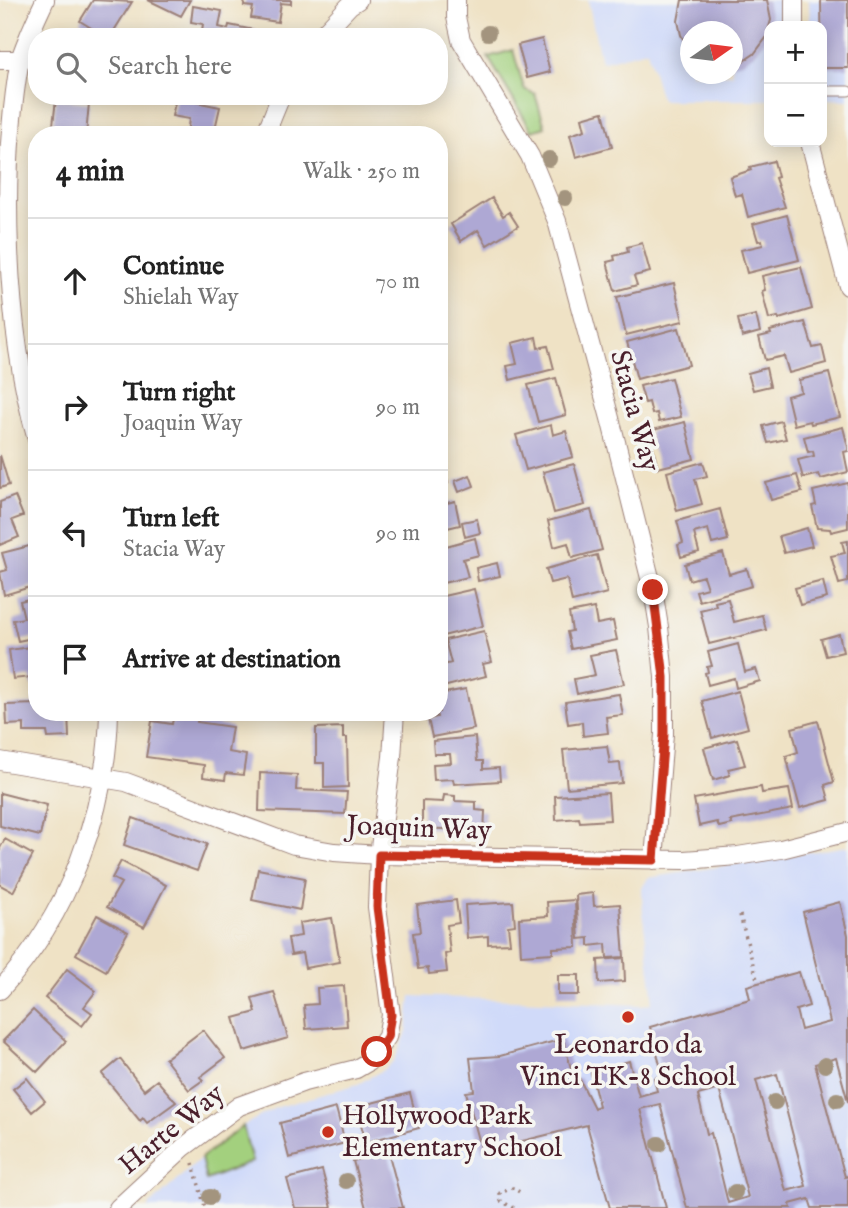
<!DOCTYPE html>
<html lang="en">
<head>
<meta charset="utf-8">
<style>
	body { margin:0; font-family:"IM FELL English",serif; background:#f2f2f2; color:#222 }
	.controls { position:absolute; right:21px; top:21px; display:grid; overflow:hidden; border-radius:14px; box-shadow:0 4px 18px #0003 }
	.controls button { width:63px; height:63px; display:grid; place-items:center; padding:0; border:0; border-bottom:2px solid #e0e0e0; background:#fff; color:#222; font:35px sans-serif }
	.compass { position:absolute; left:680px; top:21px; width:63px; height:63px; border-radius:50%; background:#fff; box-shadow:0 4px 18px #0003; rotate:76deg }
	.stop { position:absolute; width:21px; height:21px; margin:-16px; border:5px solid #c8321e; border-radius:50%; background:#fff }
	.stop.end { background:#c8321e; border-color:#fff; box-shadow:0 2px 7px #0008 }
	.list { margin:0; padding:0; list-style:none }
	h2 { display:flex; justify-content:space-between; align-items:center; height:91px; margin:0; padding:0 28px; font-size:30px }
	h2 small { font-size:23px; font-weight:400; color:#767676 }
	.list li { display:grid; grid-template-columns:46px 1fr auto; gap:21px; align-items:center; box-sizing:border-box; height:126px; padding:0 28px; border-top:2px solid #e0e0e0 }
	.list b { display:block; font-size:26px; white-space:nowrap }
	.list p { margin:0; font-size:23px; white-space:nowrap; color:#767676 }
	.list em { font-size:23px; font-style:normal; color:#767676 }
	.icon { flex:none; width:38px; height:38px; fill:none; stroke:currentColor; stroke-width:2; stroke-linecap:round; stroke-linejoin:round }
	.map { position:relative; flex:none; width:848px; height:1208px; overflow:hidden }
	.search { position:absolute; background:#fff; box-shadow:0 4px 18px #0003; left:28px; top:28px; width:420px; height:77px; display:flex; align-items:center; gap:18px; box-sizing:border-box; padding:0 24px; border-radius:28px; color:#767676; font-size:26px }
	.panel { position:absolute; background:#fff; box-shadow:0 4px 18px #0003; left:28px; top:126px; width:420px; height:595px; border-radius:28px }
	.map>svg:first-child { display:block }
</style>
</head>
<body>
<div class="map">
<svg width="848" height="1208" viewBox="0 0 848 1208">
	<rect width="100%" height="100%" fill="#f6f6f2"/>
	<filter id="ink" filterUnits="userSpaceOnUse"><feTurbulence type="fractalNoise" baseFrequency=".0143" numOctaves="2"/><feDisplacementMap in="SourceGraphic" scale="14" xChannelSelector="R" yChannelSelector="G"/><feConvolveMatrix kernelMatrix="1 2 1 2 8 2 1 2 1" color-interpolation-filters="sRGB"/></filter>
	<filter id="wash" filterUnits="userSpaceOnUse"><feTurbulence type="fractalNoise" baseFrequency=".00686" numOctaves="4" result="noise"/><feDisplacementMap in="SourceGraphic" scale="28" xChannelSelector="R" yChannelSelector="G"/><feGaussianBlur stdDeviation="1.57" result="paint"/><feColorMatrix in="noise" values="0 0 0 0 0 0 0 0 0 0 0 0 0 0 0 0 0 1.4 0 .05"/><feComposite in="paint" operator="in"/></filter>
	<g filter="url(#wash)">
		<rect width="100%" height="100%" fill="#efe2c5"/>
		<path fill="#d0daf9" fill-rule="evenodd" d="M588 0H779V26H769V100H661L647 50 601 62ZM690 32H732V74H690Z
			M809 0H848V100L822 99V26H810Z
			M848 846V1208H147L201 1158 239 1128 275 1108 358 1084 383 1070 394 1061 407 1032 411 996 643 1005 652 1003 653 994 643 917 642 888 648 878Z"/>
		<path fill="#a3d07e" stroke="#767854" stroke-width="2" d="M513 50 524 89 535 94 545 127 532 131 488 57Z
			M243 1126 252 1162 206 1180 201 1158Z"/>
		<g id="blocks">
			<path fill="#aea8d4" fill-rule="evenodd" d="M93 0 132 2 110 37H106L80 21Z
				M148 0H190L181 16Z
				M245 0H291V4L281 3 278 22 251 18 253 7 244 6Z
				M682 0H767L771 20 766 38 754 54 742 62 732 64V32H690V52L681 35 678 21Z
				M821 0H848V68H822Z
				M193 6 222 11 219 27 228 29 229 25 259 31 258 37H201L203 24 191 22Z
				M542 39 550 72 527 78 518 45Z
				M176 98 220 107 215 129 224 131 223 135H187L189 119 172 116Z
				M56 99 89 103 86 135 52 134Z
				M603 112 612 147 576 157 570 135 585 130 582 118Z
				M774 161 778 177 775 178 785 207 748 217 742 194 735 196 730 177 751 170 750 167Z
				M492 198 503 216 509 212 518 226 487 245 478 230 461 241 451 224Z
				M787 215 799 260 747 273 741 250 763 245 762 240 758 241 753 224Z
				M642 243 650 272 634 276 637 285 615 291 607 262 615 260 614 256 628 252 627 247Z
				M801 267 812 309 779 319 778 317 769 319 762 291 765 290 762 276Z
				M674 283 683 321 626 335 617 297Z
				M756 315 760 332 742 337 738 319Z
				M805 322 813 348 822 346 826 363 789 373 784 356 765 360 759 337 771 334 770 331Z
				M679 328 689 365 637 379 627 342Z
				M536 337 538 348 548 346 554 369 510 380 507 366 517 364 512 343Z
				M766 368 770 386 753 390 748 373Z
				M829 373 840 417 811 424 810 421 794 425 787 396 801 392 799 380Z
				M556 378 566 415 538 422 528 385Z
				M671 378 681 417 659 422 657 413 652 414 649 402 645 403 640 386Z
				M781 421 786 439 768 443 763 426Z
				M685 422 694 459 658 468 649 431Z
				M551 425 553 435 566 431 573 457 526 470 516 435Z
				M843 427 848 447V451L844 452 848 472 821 479 819 474 803 478 798 460 814 456 813 451 808 452 804 437Z
				M439 452 448 483 439 485Z
				M0 455 9 485 0 488Z
				M703 462 707 476 695 479 702 504 677 511 667 472Z
				M574 464 585 505 554 513 543 472Z
				M470 475 474 486 459 492 455 481Z
				M797 475 802 492 771 500 766 483Z
				M848 483V528L831 532 830 529 817 528 812 506 816 505 813 491Z
				M15 496 23 516 12 520 19 537 0 545V502Z
				M455 501 460 525 439 530V505Z
				M720 509 728 540 712 544 708 529 694 533 699 552 681 557 678 545 683 543 677 521Z
				M591 510 602 550 572 558 568 543 554 547 548 521Z
				M477 519 480 533 465 537 462 522Z
				M807 528 812 546 784 553 779 536Z
				M475 538 479 555 463 559 468 577 439 584V548Z
				M848 541V582L839 584 831 556 845 553 842 542Z
				M37 544V566L35 567 37 585 4 595 0 572 7 570 2 553Z
				M723 553 729 574 747 569 752 586 699 601 696 591 707 588 703 576 689 580 685 564Z
				M597 555 607 593 572 602 567 579 550 583 546 569Z
				M497 563 500 576 478 581 476 568Z
				M823 581 827 598 800 605 795 588Z
				M474 589 483 626 439 637V597Z
				M37 597V637L18 641 13 620 24 618 20 601Z
				M728 599 734 622 762 615 766 630 709 644 700 610 716 606 715 602Z
				M594 608 597 624 613 621 617 640 571 649 567 632 572 631 569 613Z
				M484 631 492 662 483 664 486 676 439 688V666L451 663 445 640Z
				M839 634 843 652 826 656 821 639Z
				M738 644 745 672 756 669 760 681 736 688 734 678 708 685 705 673 708 672 707 667 712 666 708 652Z
				M37 646V685L32 686 31 677 13 679 9 650Z
				M616 650 624 684 577 694 574 679 595 675 590 655Z
				M466 689 474 729 432 737 428 719 437 717 436 712H439V694Z
				M738 691 748 728 712 738 702 701Z
				M619 694 623 715 606 717 608 733 583 736 582 722 568 724 565 702Z
				M37 704V712H68L69 737 48 738 47 732H24V724L7 725 6 705Z
				M322 712H350V719L322 718Z
				M174 714 198 717 197 722 232 727 228 752 246 755 243 775 226 773 225 780 203 777 204 765 146 757 152 721 172 724Z
				M818 721 834 782 825 785 829 800 800 808 786 756 798 752 792 728Z
				M343 727V738H347L348 787 324 788V763H316V728Z
				M475 737 477 761H483V769L499 768 500 781 454 784 453 779 434 780 433 764 451 763 450 754H434L433 741Z
				M737 739 745 765 728 769 730 775 713 780 704 748Z
				M607 746 610 764 620 763 622 783 567 788 563 750Z
				M260 773 297 775 296 790 347 792 345 814 259 811Z
				M761 787 762 793 789 789 793 809 730 821 732 824 719 827 717 822 699 826 694 799Z
				M0 793 47 805 40 836 0 826Z
				M608 793 610 820 580 822 579 818 556 820 555 796Z
				M444 795 455 796V801L476 802V810L485 811 484 835 464 834V830L422 828V801L443 802Z
				M133 818 207 844 197 871 124 845Z
				M5 839 33 855 13 892 0 885V848Z
				M121 861 166 885 144 927 107 907 121 883 112 878Z
				M258 869 305 878 300 910 252 900Z
				M593 893 594 906 620 904 624 957 607 958 606 944 589 946V938L579 939 576 895Z
				M456 900 459 923 447 925 450 953 445 954 447 972 429 974 428 968 418 969 413 933 420 932 417 905Z
				M575 900 577 947 553 948V953L521 955 519 918 548 916 547 902Z
				M513 902 515 925 508 926 510 943 488 944V936L467 938 465 905Z
				M840 902 848 935V1102L836 1058 815 1064 845 1177 848 1176V1208H812L809 1199 790 1204 791 1208H687L660 1104 640 1109 666 1208H610L587 1125 482 1151 466 1092 474 1091 470 1058 500 1056 563 1039 573 1076 574 1079 579 1078 594 1108 599 1106 591 1073 629 1061 639 1096 657 1091 654 1078 663 1076 650 1027 750 999 747 986 799 972 809 1006 796 1010 801 1030 830 1022 803 912ZM777 1074 806 1186 786 1191 756 1080ZM719 1089 748 1197 728 1203 711 1133 707 1134 698 1095Z
				M97 915 128 932 106 971 76 954Z
				M332 918 340 962 305 968 302 953 291 955 288 938 301 936 299 923Z
				M624 958 625 981 599 983 598 960Z
				M67 969 96 991 84 1007 92 1013 82 1026 45 998Z
				M558 975H579V995H558Z
				M344 986 347 1026 306 1029 304 1005 318 1004 317 988Z
				M274 992 288 1038 244 1051 234 1018 256 1012 252 998Z
				M33 1010 66 1041 37 1072 3 1041Z
				M203 1030 225 1058 200 1077 203 1080 189 1090 165 1059Z
				M120 1059 144 1090 157 1080 176 1102 147 1123 143 1118 140 1121 102 1074Z
				M27 1078 45 1101 32 1112 13 1089Z
				M410 1093 419 1128 366 1142 356 1107Z
				M336 1108 345 1143 289 1158 280 1123Z
				M388 1151 403 1208H366L353 1161Z
				M322 1170 332 1208H295L287 1179Z"/>
		</g>
	</g>
	<g filter="url(#ink)">
		<use href="#blocks" fill-opacity="0" stroke="#9c8078" stroke-width="2"/>
		<g fill="none" stroke-linecap="round" stroke-linejoin="round">
			<defs>
				<path id="service" d="M822 91H848"/>
				<path id="minor" d="M456 0V17L461 40 530 156 557 221 611 422 653 590 659 627 664 677V734L654 860
					M794 0V26
					M320 37 350 5 358 0
					M0 60H20
					M265 135 281 96
					M810 142 848 286
					M37 439C5 328 0 171 20 59 27 39 36 19 45 0
					M0 761 126 782 294 845 334 852 379 855 684 860 738 856 781 849 848 832
					M0 990C68 916 107 812 109 712
					M118 1208 184 1147 239 1106 304 1082 356 1069 368 1062 387 1037 391 1015 377 907 379 855 392 757 395 712"/>
			</defs>
			<use href="#service" stroke="#9c8078" stroke-width="11"/>
			<use href="#minor" stroke="#9c8078" stroke-width="20"/>
			<path stroke="#9c8078" stroke-width="3.5" stroke-dasharray="2 5" stroke-linecap="butt" d="M740 915 758 983
				M193 1163 205 1208
				M514 1208 501 1201 500 1193 513 1188 521 1193"/>
			<use href="#service" stroke="#fff" stroke-width="9"/>
			<use href="#minor" stroke="#fff" stroke-width="18"/>
		</g>
		<g fill="#a3947e">
			<circle cx="488" cy="33" r="8"/>
			<circle cx="549" cy="159" r="8"/>
			<circle cx="565" cy="198" r="8"/>
			<circle cx="825" cy="1065" r="8"/>
			<circle cx="837" cy="1100" r="8"/>
			<circle cx="775" cy="1102" r="8"/>
			<circle cx="659" cy="1144" r="8"/>
			<circle cx="346" cy="1181" r="8"/>
			<circle cx="735" cy="1192" r="8"/>
			<circle cx="210" cy="1197" r="8"/>
		</g>
	</g>
	<g fill="none" stroke-linecap="round" stroke-linejoin="round" filter="url(#ink)">
		<path stroke="#c8321e" stroke-width="9" d="M377 1052 387 1037 391 1015 377 907 379 855 654 860 664 734V677L653 590"/>
	</g>
	<g fill="#c8321e" stroke="#f6f6f2" stroke-width="2.5">
		<circle cx="628" cy="1017" r="7"/>
		<circle cx="328" cy="1132" r="7"/>
	</g>
	<g text-anchor="middle" dominant-baseline="central" stroke-width="7" stroke-linejoin="round" paint-order="stroke">
		<g font-size="28" fill="#4a1f2b" stroke="#f6f6f2">
			<text transform="translate(634 411) rotate(75)">Stacia Way</text>
			<text transform="translate(419 829) rotate(2)">Joaquin Way</text>
			<text transform="translate(172 1130) rotate(-39)">Harte Way</text>
		</g>
		<g font-size="28" fill="#4a1f2b" stroke="#f6f6f2">
			<text x="628" y="1045">Leonardo da<tspan x="628" dy="32">Vinci TK-8 School</tspan></text>
			<text x="342" y="1116" text-anchor="start">Hollywood Park<tspan x="342" dy="32">Elementary School</tspan></text>
		</g>
	</g>
</svg>
<div class="controls">
<button>+</button>
<button>−</button>
</div>
<svg class="compass" viewBox="-18 -18 36 36"><path d="M0-13l5 13h-10z" fill="#e53935"/><path d="M0 13l5-13h-10z" fill="#767676"/></svg>
<div class="stop" style="left:377px;top:1052px"></div>
<div class="stop end" style="left:653px;top:590px"></div>
<div class="search"><svg class="icon" aria-label="search" viewBox="0 0 24 24"><circle cx="10" cy="10" r="6"/><path d="M15 15l6 6"/></svg>Search here</div>
<section class="panel">
<h2>4 min<small>Walk · 250 m</small></h2>
<ul class="list">
<li><svg class="icon" aria-label="ahead" viewBox="0 0 24 24"><path d="M12 20V5M6 11l6-6 6 6"/></svg><div><b>Continue</b><p>Shielah Way</p></div><em>70 m</em></li>
<li><svg class="icon" aria-label="right" viewBox="0 0 24 24"><path d="M7 20v-9h11M14 6l5 5-5 5"/></svg><div><b>Turn right</b><p>Joaquin Way</p></div><em>90 m</em></li>
<li><svg class="icon" aria-label="left" viewBox="0 0 24 24"><path d="M17 20v-9H6M10 6l-5 5 5 5"/></svg><div><b>Turn left</b><p>Stacia Way</p></div><em>90 m</em></li>
<li><svg class="icon" aria-label="arrive" viewBox="0 0 24 24"><path d="M6 21V4h12l-3 4 3 4H6"/></svg><div><b>Arrive at destination</b></div></li>
</ul>
</section>
</div>
</body>
</html>
